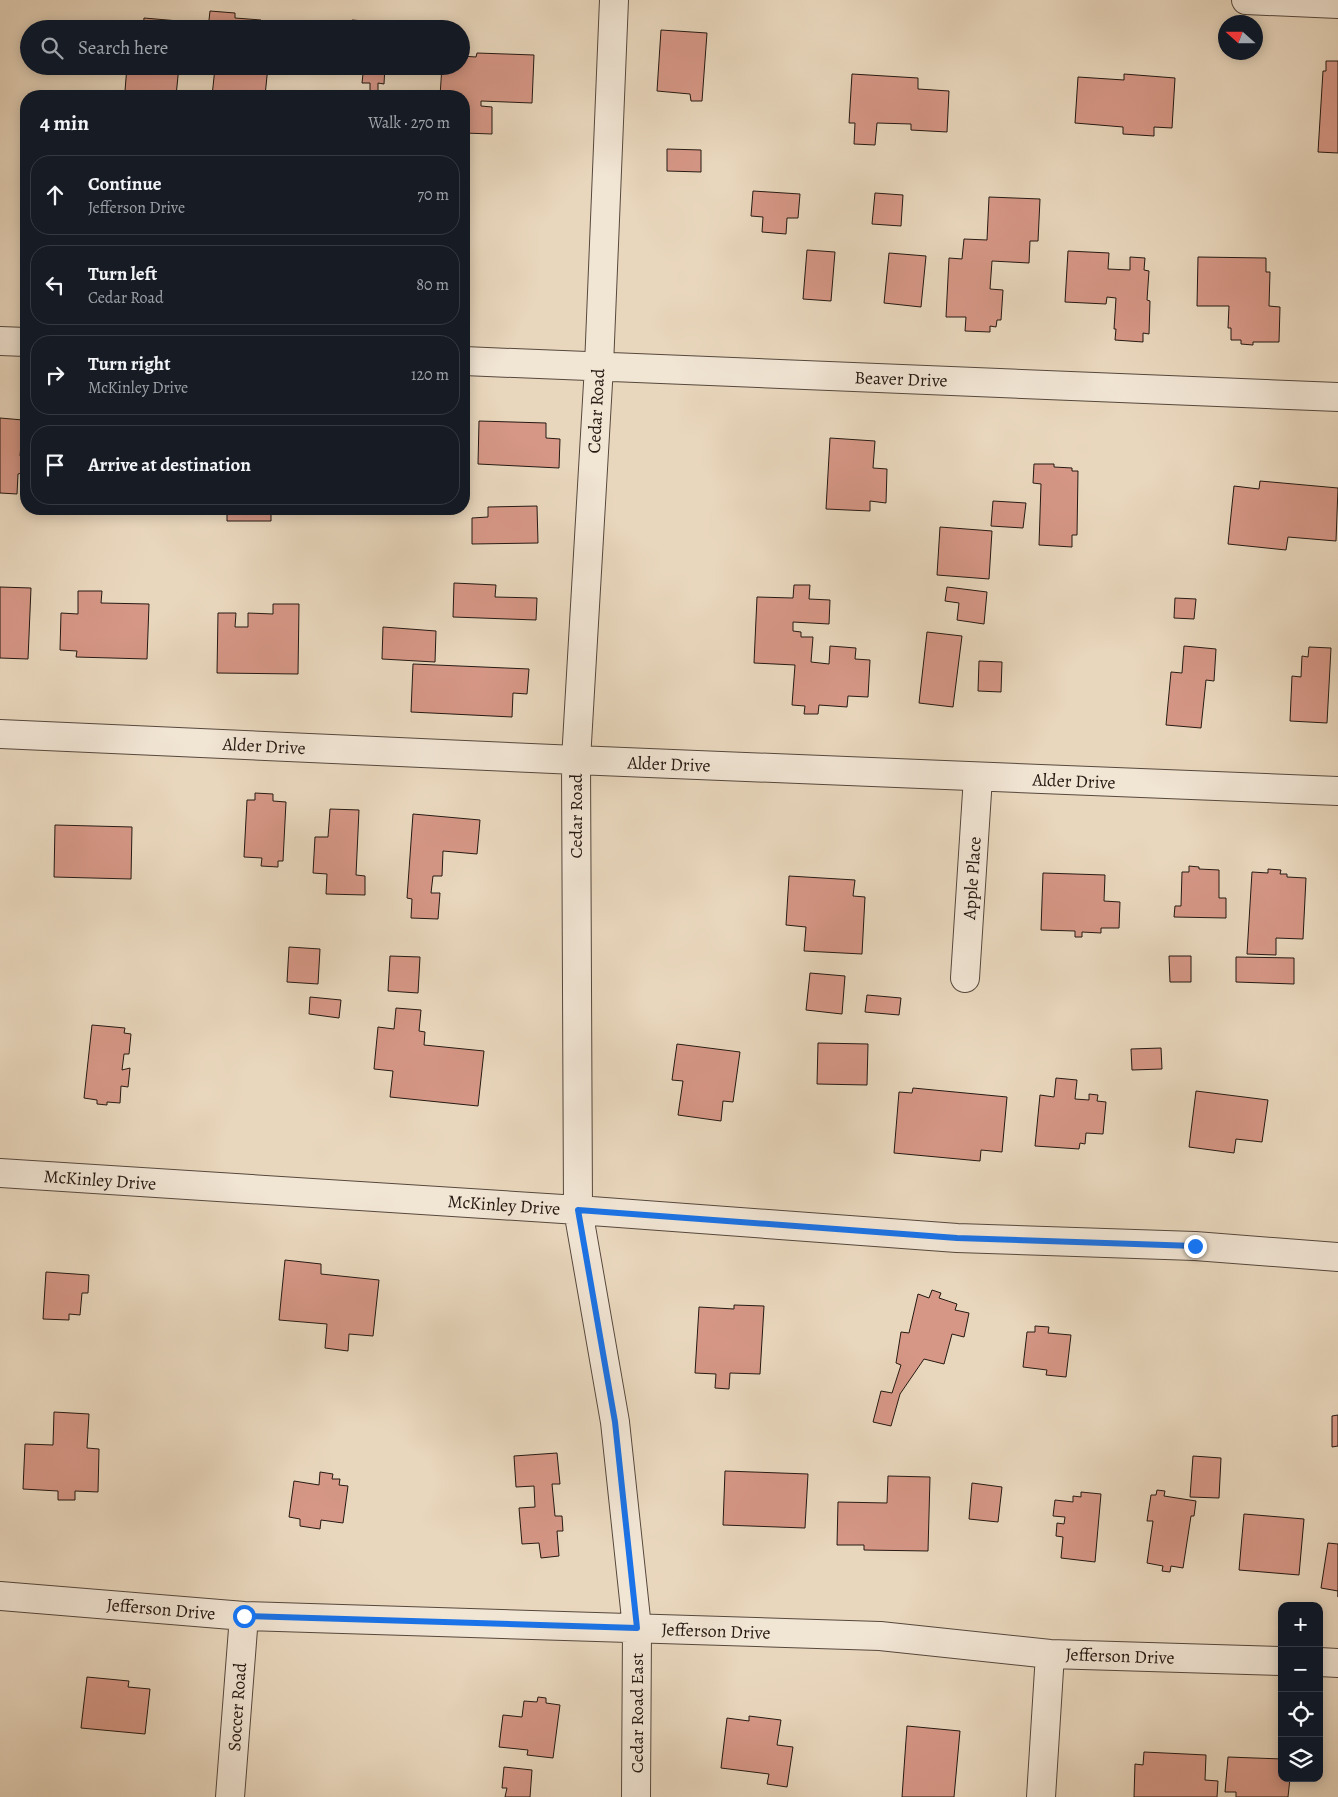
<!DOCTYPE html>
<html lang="en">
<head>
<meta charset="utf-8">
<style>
	body { margin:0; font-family:Alegreya,serif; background:#242831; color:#f1f3f6 }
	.controls { position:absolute; right:15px; bottom:15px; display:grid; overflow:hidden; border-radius:10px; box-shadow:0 2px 12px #0003 }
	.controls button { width:45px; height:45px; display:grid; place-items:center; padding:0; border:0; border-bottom:1px solid #363941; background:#171b24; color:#f1f3f6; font:25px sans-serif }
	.compass { position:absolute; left:1218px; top:15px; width:45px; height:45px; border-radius:50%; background:#171b24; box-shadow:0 2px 12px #0003; rotate:291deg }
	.stop { position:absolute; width:15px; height:15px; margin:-11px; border:4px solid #1a73e8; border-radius:50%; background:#fff }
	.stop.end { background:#1a73e8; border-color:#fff; box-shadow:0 1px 5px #0008 }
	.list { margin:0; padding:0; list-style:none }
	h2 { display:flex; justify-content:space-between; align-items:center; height:65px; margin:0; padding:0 20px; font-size:21px }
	h2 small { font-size:16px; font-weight:400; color:#9ea1a6 }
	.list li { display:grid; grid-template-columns:32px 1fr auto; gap:15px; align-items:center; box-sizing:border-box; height:80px; margin:0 10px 10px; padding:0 10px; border:1px solid #363941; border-radius:20px }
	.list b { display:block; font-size:19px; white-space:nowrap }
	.list p { margin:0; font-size:16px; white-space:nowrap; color:#9ea1a6 }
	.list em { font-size:16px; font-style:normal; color:#9ea1a6 }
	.icon { flex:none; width:28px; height:28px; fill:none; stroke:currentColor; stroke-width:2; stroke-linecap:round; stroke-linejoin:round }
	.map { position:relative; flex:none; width:1338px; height:1797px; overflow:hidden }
	.search { position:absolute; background:#171b24; box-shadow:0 2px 12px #0003; left:20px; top:20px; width:450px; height:55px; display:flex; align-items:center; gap:12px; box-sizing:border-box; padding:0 18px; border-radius:28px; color:#9ea1a6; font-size:19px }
	.panel { position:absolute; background:#171b24; box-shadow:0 2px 12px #0003; left:20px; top:90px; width:450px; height:425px; border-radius:20px }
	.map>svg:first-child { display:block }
</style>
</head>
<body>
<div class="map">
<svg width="1338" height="1797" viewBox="0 0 1338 1797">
	<rect width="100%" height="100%" fill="#e9d7bd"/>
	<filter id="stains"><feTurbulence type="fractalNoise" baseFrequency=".004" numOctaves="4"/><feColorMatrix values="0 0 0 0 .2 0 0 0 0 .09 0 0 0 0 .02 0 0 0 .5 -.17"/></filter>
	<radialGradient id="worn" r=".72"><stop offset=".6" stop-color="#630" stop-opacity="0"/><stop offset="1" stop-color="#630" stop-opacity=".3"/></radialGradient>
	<path fill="#d69786" stroke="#251912" d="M210 11 235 13V18L261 20 260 29H208Z
		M144 18 179 21 178 29H143Z
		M352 20 388 23V29H351Z
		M661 30 707 33 702 101H691L690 94 657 91Z
		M477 53 534 55 532 103 481 101V106L492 107V134L464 133V96H440L442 66H461V56L476 57Z
		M1326 61H1338V153L1318 152 1323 71H1326Z
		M127 66H179L176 96 125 91Z
		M224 66H268L265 96 243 94 242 96H212L215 68H224Z
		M348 66H385L384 84 378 83V92L370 91V83H362L363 74 348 72Z
		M852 74 918 78V89L949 91 947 132 911 130V124L877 123 875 145 854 144 855 123H849Z
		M1124 74 1175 78 1172 128 1154 127V136L1123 134V127L1075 123 1078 77 1124 80Z
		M667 149 701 150V172L667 171Z
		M753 191 800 194 798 218H787L786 234 762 232 763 217 751 216Z
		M875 193 903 195 901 226 872 224Z
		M989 197 1040 199 1038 241H1030L1029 263 992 261 990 289 1003 290 1001 320H997L996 327 990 326V332L965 331 966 317H946L949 258 962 259 964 239 987 240Z
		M807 250 835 252 831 301 803 299Z
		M1068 251 1109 253 1108 269 1130 270V257L1145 258 1144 270 1149 271 1147 300 1150 301 1149 334 1143 333V342L1115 340 1116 329H1114L1116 298 1107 297 1106 304 1065 302Z
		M889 253 926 256 921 307 884 303Z
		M1198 257 1266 258V272H1270L1269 306 1280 307 1279 342H1253V345L1241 344V340H1231V328H1228L1229 306H1197Z
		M0 418 23 420 20 456 23 457 22 473 18 474 17 494 0 493Z
		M479 421 546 423V438L560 439 559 468 478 464Z
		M830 438 875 441 873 468 887 469 886 503 870 501V511L826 509Z
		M1034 464H1054V467L1072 468V471H1078L1077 535H1072V547L1039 545 1041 484 1033 483Z
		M1260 481 1338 488 1336 541 1288 537 1286 550 1228 544 1234 486 1259 489Z
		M993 501 1026 503 1023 528 991 526Z
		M537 506 538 543 472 544V518L488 517V507Z
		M227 509H271V521H227Z
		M940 527 992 531 989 579 937 575Z
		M454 583 496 585 495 597 537 598 536 620 453 617Z
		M794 585H810L809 599 830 600 829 624 793 622V631L801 632V637H813L811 662 829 664 830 646 856 648 855 659 870 660 868 697 848 696 847 707 819 705 818 714H804L805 706 792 705 795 665 754 663 757 597 793 598Z
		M0 587 31 588 28 659 0 658Z
		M947 587 987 592 984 624 957 620 959 603 945 601Z
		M78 591H102L101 603 149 604 147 659 76 657 77 651 60 650 61 613 78 614Z
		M1175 598 1196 599 1194 619 1174 618Z
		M273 604H299L298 674 217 673 218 613H236L235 627H248V613L273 614Z
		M383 627 436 631 435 662 382 659Z
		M927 632 962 636 953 707 919 703Z
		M1184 646 1216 649 1214 681 1206 680 1201 728 1166 725 1171 672 1182 673Z
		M1309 647 1331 648 1327 723 1290 721 1292 676 1301 677 1302 656 1308 657Z
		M979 661 1002 662 1001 692 978 691Z
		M413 664 529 669 527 694 513 693 512 717 411 712Z
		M255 793 273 794V801L286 802 283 861H278V867L261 866 262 858 244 857 247 800H255Z
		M330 809 359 810 356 875 365 876V895L326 894 327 874 313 873 315 837H328Z
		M413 814 480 820 477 854 443 851 442 876H433L431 893H440L438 919 411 918 412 899 407 898Z
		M55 825 132 827 131 879 54 877Z
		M1189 866 1199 867V869L1219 870V898H1226V918L1174 917 1175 906H1181L1182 872H1189Z
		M1268 869 1281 870 1280 874H1287V877L1306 878 1303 939 1276 938V955L1247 954 1252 872 1268 873Z
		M1043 873 1105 875 1104 901 1120 902 1119 928H1101V933L1082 932V937H1075V931L1041 930Z
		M789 876 855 880 853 896 865 897 862 954 804 951 806 927 786 925Z
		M289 947 320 949 318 984 287 982Z
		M390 956 420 957 418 993 388 991Z
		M1169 956H1191V982H1170Z
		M1236 957 1294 958V984L1236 982Z
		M810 973 845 976 842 1014 806 1010Z
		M867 995 901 998 899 1015 865 1012Z
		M310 997 341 1000 339 1018 309 1014Z
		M396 1008 421 1010 419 1031 425 1032 424 1045 484 1051 478 1106 390 1097 393 1071 374 1069 378 1027 394 1029Z
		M92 1025 125 1028 124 1033 131 1034 129 1054H124L122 1070 130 1068 128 1087 121 1086 120 1103 107 1102V1105L97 1104V1100L84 1098Z
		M818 1043 868 1044 867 1085 817 1084Z
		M677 1044 740 1052 733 1102 723 1101 721 1121 678 1115 683 1081 672 1080Z
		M1161 1048 1162 1069 1132 1070 1131 1049Z
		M1056 1078 1077 1080 1075 1099 1089 1100V1094L1098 1095 1097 1101 1106 1102 1103 1134 1086 1133 1085 1144 1080 1143 1079 1149 1035 1146 1040 1095 1054 1097Z
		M913 1088 1007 1097 1002 1152 981 1150 980 1161 894 1153 899 1092 912 1093Z
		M1196 1091 1268 1100 1262 1142 1236 1139 1234 1153 1189 1147Z
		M285 1260 321 1264V1274L379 1280 373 1336 349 1334 348 1351 325 1348 327 1324 279 1320Z
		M46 1272 89 1275 88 1293H82L80 1315 69 1314V1320L43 1319Z
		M932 1290 941 1293 939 1298 957 1304 955 1310 969 1313 964 1337 952 1334 944 1364 924 1359 900 1394 891 1426 873 1422 881 1391 892 1393 901 1365 896 1363 901 1332 909 1333 918 1294 929 1298Z
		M734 1305 764 1306 760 1374 730 1373 729 1389 715 1388 716 1374 695 1373 699 1307 734 1309Z
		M1035 1326 1049 1327 1048 1333 1071 1335 1066 1377 1046 1375 1047 1370 1023 1367 1027 1332H1035Z
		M54 1412 89 1414 87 1448 99 1449 98 1492 75 1491V1500H58V1491L23 1489 25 1444 53 1445Z
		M1338 1415V1446L1332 1447V1416Z
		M557 1453 560 1484H552L555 1516H562L563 1531H557L559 1556 541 1558 539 1543 522 1544 519 1508 535 1507 534 1486 516 1487 514 1456Z
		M1193 1456 1221 1458 1219 1498 1190 1497Z
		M725 1471 808 1474 805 1528 723 1525Z
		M320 1472 333 1474 332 1479H340L339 1485 348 1486 343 1523 321 1520 320 1529 300 1526V1519L289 1517 294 1481 319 1485Z
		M888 1476 930 1477 928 1551 864 1550V1545H837L838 1502 887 1503Z
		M972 1483 1002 1487 998 1522 969 1519Z
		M1157 1490 1165 1491 1164 1496 1196 1501 1194 1516H1191L1183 1568 1171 1566 1170 1572 1162 1571 1163 1566 1147 1563 1153 1521H1147L1151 1495H1156Z
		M1081 1492 1101 1494 1095 1562 1061 1558 1063 1537 1056 1536 1057 1523 1064 1524 1065 1517 1053 1516 1055 1500 1073 1502V1496L1081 1497Z
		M1244 1514 1304 1519 1299 1575 1239 1570Z
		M1328 1543 1338 1544V1597V1591L1321 1588Z
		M87 1677 129 1681 128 1687 150 1689 145 1734 81 1728Z
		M538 1697 546 1698V1703L560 1705 553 1758 527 1755 528 1750 499 1747 503 1715 522 1717 524 1701 537 1702Z
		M749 1716 781 1720 777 1745 793 1747 787 1787 767 1784 769 1774 721 1768 727 1718 749 1721Z
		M907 1726 960 1731 954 1797H902Z
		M1144 1752 1206 1755 1205 1780 1218 1781 1217 1797H1134L1135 1764 1143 1765Z
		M1228 1757 1282 1759V1778H1290L1288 1797H1236V1792H1225Z
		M504 1767 532 1770 530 1797H505L507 1788H502Z"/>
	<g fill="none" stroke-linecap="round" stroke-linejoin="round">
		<defs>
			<path id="minor" d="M614 0 599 366 576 760 578 1210 615 1422 637 1628 636 1797
				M1246 0 1338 4
				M0 341 26 342
				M464 361 1338 397
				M0 734 576 760 1338 791
				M965 978 978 777
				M0 1173 578 1210 957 1238 1195 1246 1338 1257
				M0 1596 244 1616 880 1636 1050 1654 1282 1661
				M1319 1662 1338 1663
				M230 1797 244 1616
				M1041 1797 1050 1654"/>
		</defs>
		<use href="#minor" stroke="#56483d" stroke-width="30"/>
		<use href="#minor" stroke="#f1e5d4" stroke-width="28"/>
	</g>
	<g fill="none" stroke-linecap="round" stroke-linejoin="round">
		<path stroke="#1a73e8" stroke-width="6" d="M244 1616 637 1628 615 1422 578 1210 957 1238 1195 1246"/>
	</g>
	<g text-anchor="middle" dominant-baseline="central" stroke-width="4" stroke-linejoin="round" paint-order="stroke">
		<g font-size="18" fill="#251912" stroke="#f1e5d4">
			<text transform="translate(901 379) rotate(2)">Beaver Drive</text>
			<text transform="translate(596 411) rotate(-87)">Cedar Road</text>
			<text transform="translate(264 746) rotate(3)">Alder Drive</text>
			<text transform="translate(669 764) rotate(2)">Alder Drive</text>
			<text transform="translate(1074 781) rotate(2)">Alder Drive</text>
			<text transform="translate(576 816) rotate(-90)">Cedar Road</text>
			<text transform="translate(972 878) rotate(-86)">Apple Place</text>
			<text transform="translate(100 1180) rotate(4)">McKinley Drive</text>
			<text transform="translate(504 1205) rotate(4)">McKinley Drive</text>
			<text transform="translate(161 1609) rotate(5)">Jefferson Drive</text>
			<text transform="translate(716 1631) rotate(2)">Jefferson Drive</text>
			<text transform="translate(1120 1656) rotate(2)">Jefferson Drive</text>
			<text transform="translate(237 1707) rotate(-86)">Soccer Road</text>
			<text transform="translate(637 1713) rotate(-90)">Cedar Road East</text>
		</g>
	</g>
	<rect width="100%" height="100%" filter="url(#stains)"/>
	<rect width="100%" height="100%" fill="url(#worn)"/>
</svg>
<div class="controls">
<button>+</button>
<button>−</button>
<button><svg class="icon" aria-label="locate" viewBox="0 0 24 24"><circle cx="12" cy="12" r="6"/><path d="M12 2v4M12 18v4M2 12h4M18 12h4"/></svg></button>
<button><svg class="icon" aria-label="layers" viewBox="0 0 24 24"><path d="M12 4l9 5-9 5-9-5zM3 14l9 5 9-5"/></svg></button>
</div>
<svg class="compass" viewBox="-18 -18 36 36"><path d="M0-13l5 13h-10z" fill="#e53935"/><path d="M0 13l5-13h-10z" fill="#9ea1a6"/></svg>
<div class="stop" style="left:244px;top:1616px"></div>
<div class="stop end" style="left:1195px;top:1246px"></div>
<div class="search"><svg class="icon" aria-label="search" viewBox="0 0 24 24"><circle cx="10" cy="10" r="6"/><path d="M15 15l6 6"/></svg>Search here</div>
<section class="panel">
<h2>4 min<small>Walk · 270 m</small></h2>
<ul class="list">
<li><svg class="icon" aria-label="ahead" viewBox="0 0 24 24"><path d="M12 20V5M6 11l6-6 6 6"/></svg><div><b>Continue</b><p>Jefferson Drive</p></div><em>70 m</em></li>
<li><svg class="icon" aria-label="left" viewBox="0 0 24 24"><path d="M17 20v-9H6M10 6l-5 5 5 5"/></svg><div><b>Turn left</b><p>Cedar Road</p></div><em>80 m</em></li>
<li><svg class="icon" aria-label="right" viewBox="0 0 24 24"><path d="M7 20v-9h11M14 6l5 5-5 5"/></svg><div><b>Turn right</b><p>McKinley Drive</p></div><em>120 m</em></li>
<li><svg class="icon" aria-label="arrive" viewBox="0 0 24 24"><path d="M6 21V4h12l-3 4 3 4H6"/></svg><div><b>Arrive at destination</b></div></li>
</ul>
</section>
</div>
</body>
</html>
